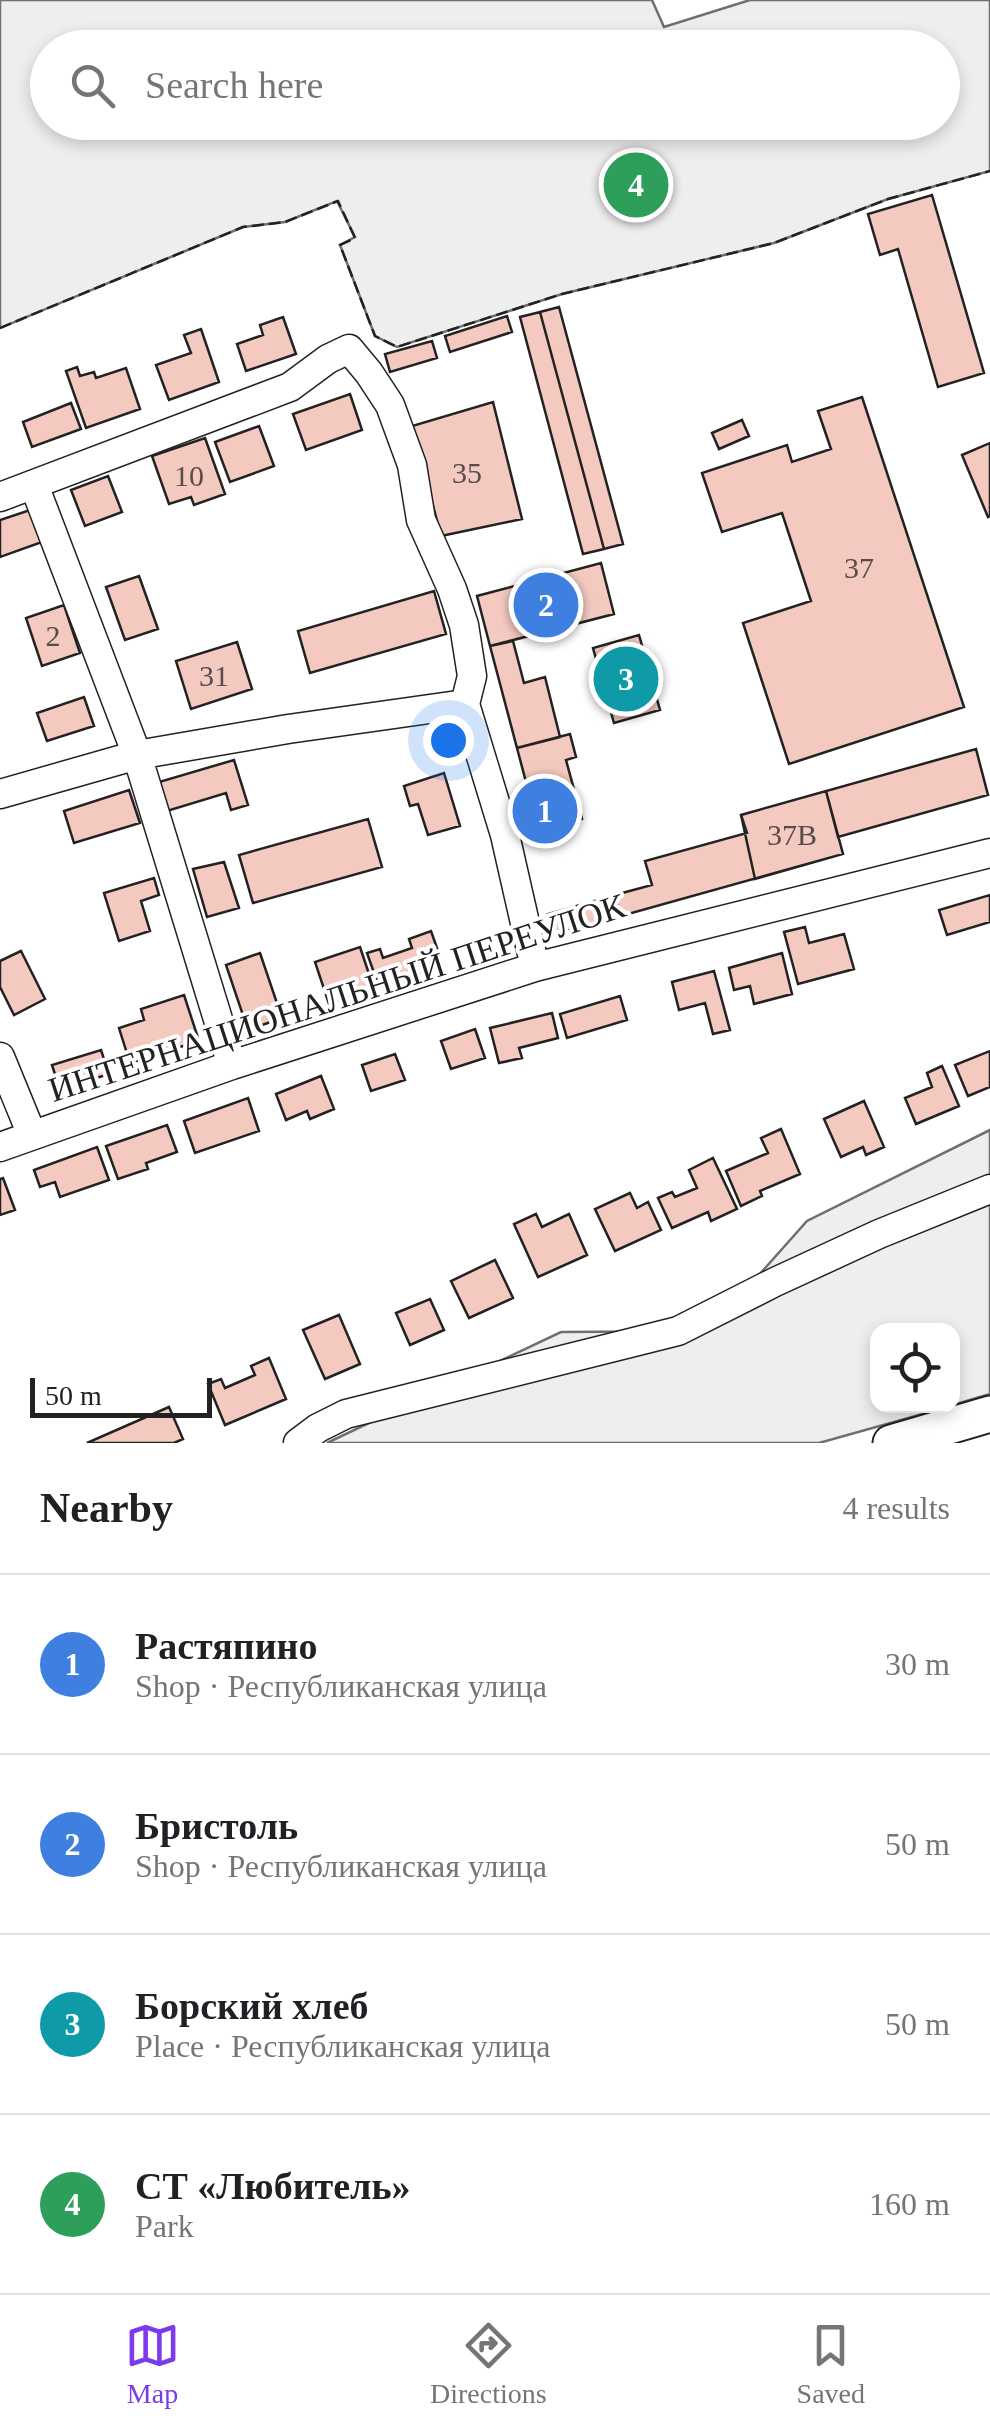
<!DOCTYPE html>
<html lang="en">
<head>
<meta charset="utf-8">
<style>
	body { margin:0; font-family:"Times New Roman",serif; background:#f2f2f2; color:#202124 }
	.controls { position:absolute; right:30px; bottom:30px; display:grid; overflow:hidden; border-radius:20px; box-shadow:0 5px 15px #0003 }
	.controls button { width:90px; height:90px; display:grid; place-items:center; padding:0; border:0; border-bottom:2px solid #e0e0e0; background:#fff; color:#202124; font:50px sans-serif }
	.scale { position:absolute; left:30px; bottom:25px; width:182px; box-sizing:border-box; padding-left:10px; border:5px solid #222; border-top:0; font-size:28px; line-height:35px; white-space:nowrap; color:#222; -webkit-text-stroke:8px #fff; paint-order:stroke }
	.you { position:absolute; left:448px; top:740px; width:35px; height:35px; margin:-25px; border:8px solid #fff; border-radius:50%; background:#1a73e8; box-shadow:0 0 0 15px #1a73e833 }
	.badge { display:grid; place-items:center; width:65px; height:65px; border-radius:50%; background:#7c3aed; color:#fff; font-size:32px; font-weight:700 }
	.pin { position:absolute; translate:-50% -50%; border:5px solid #fff; box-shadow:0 2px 10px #0006 }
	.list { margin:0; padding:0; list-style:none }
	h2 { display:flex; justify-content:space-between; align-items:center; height:130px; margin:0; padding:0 40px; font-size:42px }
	h2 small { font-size:32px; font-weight:400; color:#757577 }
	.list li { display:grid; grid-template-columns:65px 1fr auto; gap:30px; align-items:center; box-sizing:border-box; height:180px; padding:0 40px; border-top:2px solid #e0e0e0 }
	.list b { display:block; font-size:38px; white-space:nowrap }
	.list p { margin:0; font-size:32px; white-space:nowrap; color:#757577 }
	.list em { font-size:32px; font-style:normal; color:#757577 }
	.icon { flex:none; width:55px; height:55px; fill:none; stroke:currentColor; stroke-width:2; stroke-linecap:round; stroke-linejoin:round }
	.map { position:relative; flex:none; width:990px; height:1443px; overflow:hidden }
	.search { position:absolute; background:#fff; box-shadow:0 5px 15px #0003; left:30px; right:30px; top:30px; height:110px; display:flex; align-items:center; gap:25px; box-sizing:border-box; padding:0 35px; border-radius:55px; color:#757577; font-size:38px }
	.sheet { height:850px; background:#fff }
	nav { display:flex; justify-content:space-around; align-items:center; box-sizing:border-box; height:140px; border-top:2px solid #e0e0e0; background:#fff; font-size:28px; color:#757577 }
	nav a { display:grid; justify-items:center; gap:5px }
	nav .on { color:#7c3aed }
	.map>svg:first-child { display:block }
</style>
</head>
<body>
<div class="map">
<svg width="990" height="1443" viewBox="0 0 990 1443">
	<rect width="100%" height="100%" fill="#fff"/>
	<path fill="#eee" stroke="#6f6f6f" stroke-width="2.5" fill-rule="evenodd" d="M0 0H652L664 27 750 0H990V171L888 199 774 243 562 294 397 347 375 336 340 245 355 237 337 201 285 222 243 227 0 328ZM48 48H942V122H48Z
		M990 1130V1394L953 1405 952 1330H878V1406H951L819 1443H327L561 1332 709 1331 807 1221Z"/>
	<path fill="#f3c9c0" stroke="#222" stroke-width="2.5" d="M932 195 984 373 938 387 898 249 880 255 868 214Z
		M559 307 623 544 604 549 540 312Z
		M540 312 604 549 583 554 520 317Z
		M507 316 512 332 450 352 445 336Z
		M283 317 296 354 246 371 237 344 263 335 260 325Z
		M201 329 219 382 169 400 156 365 191 353 184 335Z
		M432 341 437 358 390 372 385 354Z
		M77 367 80 376 94 372 96 378 126 368 140 409 86 428 66 371Z
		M350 394 362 430 306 450 293 414Z
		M862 397 964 707 789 764 743 623 811 601 782 513 722 532 702 473 787 445 792 462 831 449 818 411Z
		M493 402 522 519 441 536 412 426Z
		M71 403 81 429 32 447 23 422Z
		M742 420 749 436 719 449 712 433Z
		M259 426 274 466 230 482 215 442Z
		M205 438 225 494 194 505 191 497 169 504 152 456Z
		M990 443V516L988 517 962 455Z
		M108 476 122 512 85 526 71 490Z
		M30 510 42 542 0 557V520Z
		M601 563 614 614 490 646 477 596Z
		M139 576 158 629 125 640 106 587Z
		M434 591 446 634 310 673 298 631Z
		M64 605 80 653 42 666 26 618Z
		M639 635 660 710 614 723 593 648Z
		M513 641 524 683 545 677 560 737 517 748 490 646Z
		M237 642 252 689 191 709 176 661Z
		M84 697 94 726 47 741 37 713Z
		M570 734 576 757 566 760 582 819 539 831 517 748Z
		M976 749 988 795 838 837 826 791Z
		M234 760 248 805 231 810 226 793 167 811 159 782Z
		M444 773 460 826 428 835 418 804 410 806 404 786Z
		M129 790 140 823 74 843 64 811Z
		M826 791 843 854 621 916 615 895 652 885 645 861 747 833 741 815Z
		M826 791 843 854 755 879 741 815Z
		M368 819 382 867 253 903 239 855Z
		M224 862 239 908 207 917 193 869Z
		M154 878 159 895 141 901 150 931 119 941 104 893Z
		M615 895 621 916 554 934 548 914Z
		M990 895V922L947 935 939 910Z
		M805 927 809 943 844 934 854 969 798 984 784 932Z
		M431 931 443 965 403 979 405 984 390 989 388 984 379 987 367 953 380 949 383 958 412 948 409 939Z
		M360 947 374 989 329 1004 315 962Z
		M21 951 45 999 14 1015 0 987V961Z
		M260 953 282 1018 248 1030 226 965Z
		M782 953 792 994 754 1004 750 986 734 990 729 968Z
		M714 971 730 1030 713 1034 705 1003 679 1010 672 982Z
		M184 995 199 1041 130 1063 119 1028 144 1020 141 1009Z
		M620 996 627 1020 567 1038 560 1014Z
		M552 1013 558 1038 519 1048 522 1058 499 1063 490 1028Z
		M475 1029 485 1058 451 1069 441 1041Z
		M101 1050 109 1074 60 1090 52 1065Z
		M990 1051V1087L968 1096 955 1065Z
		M395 1054 405 1080 371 1091 362 1065Z
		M942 1066 959 1106 916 1124 905 1098 932 1087 927 1073Z
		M321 1076 334 1109 310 1119 307 1111 286 1120 276 1094Z
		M248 1098 259 1131 195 1153 184 1121Z
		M864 1101 884 1147 866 1155 863 1147 841 1157 824 1119Z
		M167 1125 177 1152 146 1163 148 1169 118 1179 106 1146Z
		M781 1129 800 1174 760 1191 762 1196 741 1206 726 1171 768 1153 761 1138Z
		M97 1147 109 1180 60 1197 55 1182 40 1187 34 1170Z
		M713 1158 737 1209 711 1221 708 1212 672 1228 658 1198 672 1192 675 1197 697 1188 689 1170Z
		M3 1178 15 1210 0 1215V1179Z
		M630 1193 637 1208 648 1202 661 1230 615 1251 595 1209Z
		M536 1214 542 1227 569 1214 587 1255 538 1277 514 1224Z
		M495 1260 513 1298 469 1318 451 1281Z
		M430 1299 444 1330 410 1345 396 1313Z
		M339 1315 360 1364 325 1379 303 1330Z
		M269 1358 286 1399 225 1425 208 1384 221 1379 225 1388 255 1375 251 1366Z
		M169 1407 183 1439 174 1443H87Z"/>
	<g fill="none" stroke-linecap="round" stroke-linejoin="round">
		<defs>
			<path id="minor" d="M34 485 137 755 232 1065
				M0 497 290 387 328 359 349 349 369 373 390 405 412 465 421 520 452 589 464 625 472 676 465 704 505 835 535 967
				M0 794 137 755 288 729 465 704
				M0 1057 32 1135
				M0 1147 232 1065 535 967 990 853
				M298 1443 318 1428 346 1414 678 1331 775 1282 879 1234 990 1189"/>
			<path id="major" d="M891 1443 990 1414"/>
		</defs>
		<use href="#minor" stroke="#222" stroke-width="31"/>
		<use href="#major" stroke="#222" stroke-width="39"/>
		<use href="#minor" stroke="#fff" stroke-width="28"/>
		<use href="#major" stroke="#fff" stroke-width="35"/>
		<path stroke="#222" stroke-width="2.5" stroke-dasharray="12 5" stroke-linecap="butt" d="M0 328 243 227 285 222 338 201 355 238 340 245 375 336 397 347 562 294 774 243 888 199 990 171"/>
	</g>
	<g text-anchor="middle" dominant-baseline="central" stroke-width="8" stroke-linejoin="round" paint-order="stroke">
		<g font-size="30" fill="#564c4a">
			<text x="467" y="472">35</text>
			<text x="189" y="475">10</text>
			<text x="859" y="567">37</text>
			<text x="53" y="635">2</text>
			<text x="214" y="675">31</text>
			<text x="792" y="834">37В</text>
		</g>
		<g font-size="35" fill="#222" stroke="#fff">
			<text transform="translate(337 998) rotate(-18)">ИНТЕРНАЦИОНАЛЬНЫЙ ПЕРЕУЛОК</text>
		</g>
	</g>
</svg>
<div class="controls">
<button><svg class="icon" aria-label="locate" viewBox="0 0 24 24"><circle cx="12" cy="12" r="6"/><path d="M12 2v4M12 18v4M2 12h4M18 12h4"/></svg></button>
</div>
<div class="scale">50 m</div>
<div class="you"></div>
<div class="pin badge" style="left:545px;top:811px;background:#3f7fe0">1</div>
<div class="pin badge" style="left:546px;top:605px;background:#3f7fe0">2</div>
<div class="pin badge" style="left:626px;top:679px;background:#0f9aa8">3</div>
<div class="pin badge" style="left:636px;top:185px;background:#2e9e5b">4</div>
<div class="search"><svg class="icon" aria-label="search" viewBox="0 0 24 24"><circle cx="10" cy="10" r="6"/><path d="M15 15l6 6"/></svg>Search here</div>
</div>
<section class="sheet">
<h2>Nearby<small>4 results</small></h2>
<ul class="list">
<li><span class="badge" style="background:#3f7fe0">1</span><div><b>Растяпино</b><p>Shop · Республиканская улица</p></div><em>30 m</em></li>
<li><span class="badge" style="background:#3f7fe0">2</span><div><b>Бристоль</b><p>Shop · Республиканская улица</p></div><em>50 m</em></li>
<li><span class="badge" style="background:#0f9aa8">3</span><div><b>Борский хлеб</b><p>Place · Республиканская улица</p></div><em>50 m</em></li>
<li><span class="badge" style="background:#2e9e5b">4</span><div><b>СТ «Любитель»</b><p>Park</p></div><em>160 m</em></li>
</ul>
</section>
<nav>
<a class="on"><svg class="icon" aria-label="map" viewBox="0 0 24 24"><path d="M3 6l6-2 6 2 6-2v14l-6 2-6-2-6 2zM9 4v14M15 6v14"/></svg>Map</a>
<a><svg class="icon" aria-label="directions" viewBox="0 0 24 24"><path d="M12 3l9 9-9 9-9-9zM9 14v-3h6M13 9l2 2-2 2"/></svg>Directions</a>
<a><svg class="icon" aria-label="saved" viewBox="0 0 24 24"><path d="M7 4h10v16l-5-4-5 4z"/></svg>Saved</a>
</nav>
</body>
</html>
